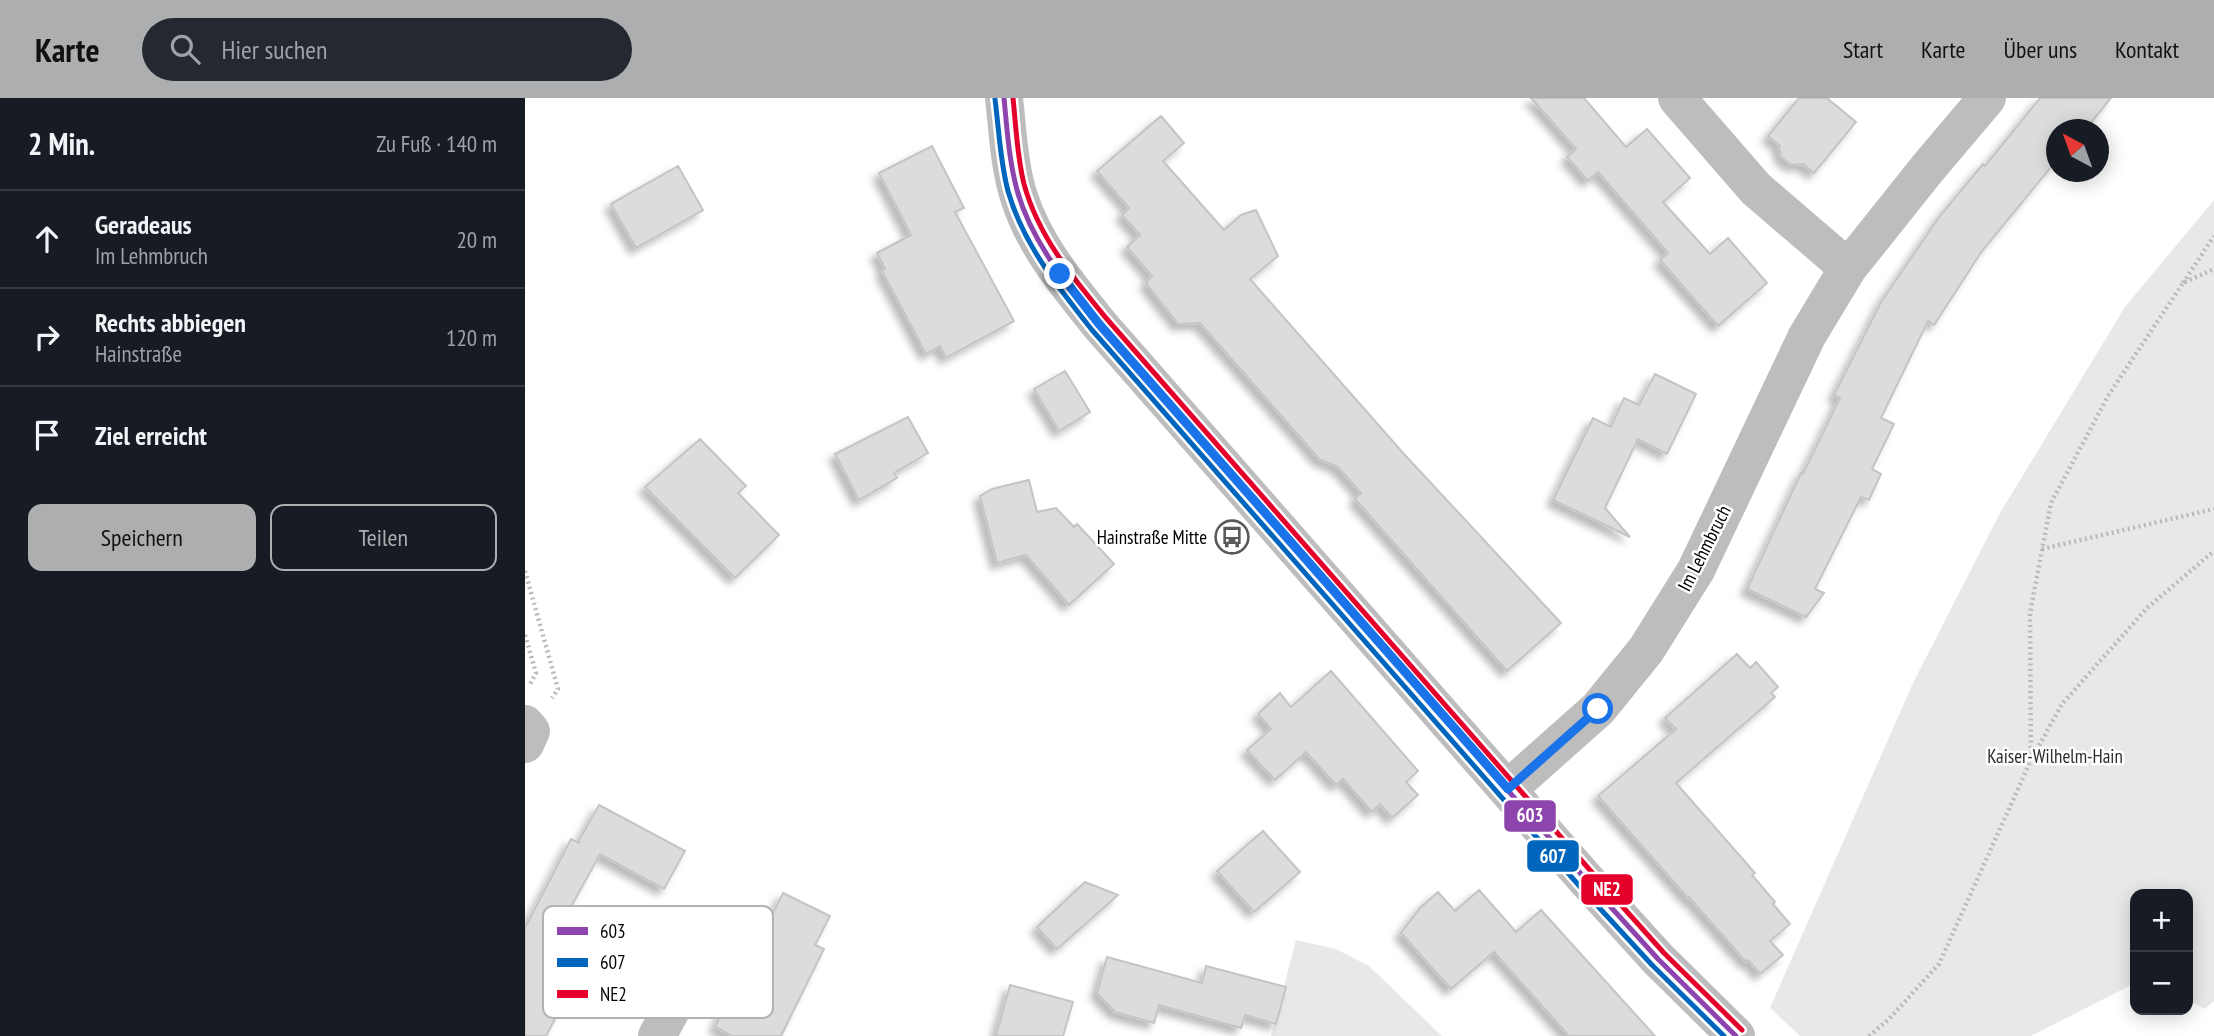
<!DOCTYPE html>
<html lang="de">
<head>
<meta charset="utf-8">
<style>
	body { margin:0; font-family:"PT Sans Narrow",sans-serif; background:#242831; color:#f1f3f6 }
	.controls { position:absolute; right:21px; bottom:21px; display:grid; overflow:hidden; border-radius:14px; box-shadow:0 4px 18px #0003 }
	.controls button { width:63px; height:63px; display:grid; place-items:center; padding:0; border:0; border-bottom:2px solid #363941; background:#171b24; color:#f1f3f6; font:35px sans-serif }
	.compass { position:absolute; left:1521px; top:21px; width:63px; height:63px; border-radius:50%; background:#171b24; box-shadow:0 4px 18px #0003; rotate:319deg }
	.stop { position:absolute; width:21px; height:21px; margin:-16px; border:5px solid #1a73e8; border-radius:50%; background:#fff }
	.stop.end { background:#1a73e8; border-color:#fff; box-shadow:0 2px 7px #0008 }
	.list { margin:0; padding:0; list-style:none }
	h2 { display:flex; justify-content:space-between; align-items:center; height:91px; margin:0; padding:0 28px; font-size:30px }
	h2 small { font-size:23px; font-weight:400; color:#9ea1a6 }
	.list li { display:grid; grid-template-columns:46px 1fr auto; gap:21px; align-items:center; box-sizing:border-box; height:98px; padding:0 28px; border-top:2px solid #363941 }
	.list b { display:block; font-size:26px; white-space:nowrap }
	.list p { margin:0; font-size:23px; white-space:nowrap; color:#9ea1a6 }
	.list em { font-size:23px; font-style:normal; color:#9ea1a6 }
	.actions { display:flex; gap:14px; padding:21px 28px }
	.actions a { flex:1; padding:16px 0; border:2px solid #adaeaf; border-radius:14px; text-align:center; font-size:24px; color:#adaeaf }
	.actions .main { background:#adaeaf; color:#111 }
	.icon { flex:none; width:38px; height:38px; fill:none; stroke:currentColor; stroke-width:2; stroke-linecap:round; stroke-linejoin:round }
	.map { position:relative; flex:none; width:1689px; height:938px; overflow:hidden }
	header { display:flex; align-items:center; gap:42px; box-sizing:border-box; height:98px; padding:0 35px; background:#adaeaf; color:#111 }
	header strong { font-size:33px }
	nav { display:flex; gap:38px; margin-inline-start:auto; font-size:24px }
	.search { width:490px; height:63px; background:#242831; display:flex; align-items:center; gap:18px; box-sizing:border-box; padding:0 24px; border-radius:38px; color:#9ea1a6; font-size:26px }
	main { display:flex }
	aside { flex:1; background:#171b24 }
	.map>svg:first-child { display:block }
</style>
</head>
<body>
<header>
<strong>Karte</strong>
<div class="search"><svg class="icon" aria-label="search" viewBox="0 0 24 24"><circle cx="10" cy="10" r="6"/><path d="M15 15l6 6"/></svg>Hier suchen</div>
<nav><a>Start</a><a>Karte</a><a>Über uns</a><a>Kontakt</a></nav>
</header>
<main>
<aside>
<h2>2 Min.<small>Zu Fuß · 140 m</small></h2>
<ul class="list">
<li><svg class="icon" aria-label="ahead" viewBox="0 0 24 24"><path d="M12 20V5M6 11l6-6 6 6"/></svg><div><b>Geradeaus</b><p>Im Lehmbruch</p></div><em>20 m</em></li>
<li><svg class="icon" aria-label="right" viewBox="0 0 24 24"><path d="M7 20v-9h11M14 6l5 5-5 5"/></svg><div><b>Rechts abbiegen</b><p>Hainstraße</p></div><em>120 m</em></li>
<li><svg class="icon" aria-label="arrive" viewBox="0 0 24 24"><path d="M6 21V4h12l-3 4 3 4H6"/></svg><div><b>Ziel erreicht</b></div></li>
</ul>
<div class="actions"><a class="main">Speichern</a><a>Teilen</a></div>
</aside>
<div class="map">
<svg width="1689" height="938" viewBox="0 0 1689 938">
	<defs>
		<filter id="shadow"><feDropShadow dx="-6" dy="6" stdDeviation="3.5" flood-color="#0004"/></filter>
	</defs>
	<rect width="100%" height="100%" fill="#fff"/>
	<path fill="#e8e8e8" d="M1689 102V903L1680 911 1663 902V796H1610V885L1506 938H1275L1245 910 1388 585 1475 415 1600 209Z
		M771 842 811 851 844 868 917 938H746Z"/>
	<path fill="#dcdcdc" stroke="#c4c4c4" stroke-width="2" filter="url(#shadow)" d="M1006 0H1059L1101 49 1122 31 1165 80 1138 104 1185 156 1203 140 1242 185 1193 228 1135 162 1143 155 1073 74 1063 83 1042 59 1051 51Z
		M1274 0H1302L1331 24 1289 75 1278 66 1266 67 1256 59 1254 47 1243 38Z
		M1515 0H1586L1560 32H1531V63L1457 153 1409 227 1403 223 1356 320 1369 326 1347 371 1356 376 1344 402 1336 399 1290 491 1299 495 1281 519 1222 491 1276 375 1278 376 1315 300 1309 297 1356 204 1414 119 1458 66 1460 68Z
		M636 18 659 45 638 63 699 132 716 117 731 112 753 158 725 181 879 356 1036 525 982 573 830 401 836 395 813 369 794 361 675 225 653 226 621 185 627 178 602 149 615 137 597 117 604 110 572 73Z
		M407 48 439 110 430 114 489 223 421 260 415 248 401 256 357 173 360 171 352 155 386 137 354 75Z
		M153 68 178 112 111 150 86 106Z
		M540 273 565 314 534 333 509 291Z
		M1130 276 1171 296 1142 356 1113 341 1080 410 1105 439 1028 402 1068 320 1086 329 1099 300 1114 307Z
		M383 319 403 355 369 375 372 380 334 402 310 356Z
		M175 341 221 388 213 395 254 437 210 480 120 389Z
		M504 382 512 414 531 410 549 429 552 426 589 466 544 507 501 457 472 465 455 398 467 391Z
		M1212 556 1225 570 1231 564 1253 589 1246 595 1250 599 1151 685 1230 775 1227 777 1250 804 1248 806 1265 826 1245 843 1258 857 1235 876 1223 862 1221 864 1164 799 1163 800 1073 698 1151 631 1140 620Z
		M806 573 893 673 881 684 893 697 867 720 855 706 847 714 818 681 811 687 781 654 750 682 722 652 746 631 733 616 755 595 766 609Z
		M74 707 160 753 139 791 75 756 47 807 129 849 77 861 67 879 55 873 21 938H0V830L46 741 55 745 53 744Z
		M738 733 775 774 729 814 692 773Z
		M560 784 593 797 532 851 512 829Z
		M954 792 991 834 1016 812 1130 938H1044L969 854 926 891 876 835 895 810 913 794 930 813Z
		M258 795 305 818 290 847 299 851 256 938H207L190 929 200 908 247 881 221 868Z
		M582 859 677 885 681 868 761 889 751 926 720 917 716 930 634 907 629 925 590 914 572 895Z
		M485 887 548 904 538 938H471Z"/>
	<g fill="none" stroke-linecap="round" stroke-linejoin="round">
		<path stroke="#b8b8b8" stroke-width="4.5" stroke-dasharray="2 3.5" stroke-linecap="butt" d="M1658 185 1689 138
			M1517 451 1689 411
			M0 473 33 591 27 600
			M0 537 11 575 4 588
			M1506 661 1505 515 1526 405 1583 298 1658 185 1689 171
			M1344 938 1364 921 1414 866 1506 662 1537 606 1622 510 1689 453"/>
		<path stroke="#bdbdbd" stroke-width="38" d="M479 0C483 34 484 70 495 102 511 150 543 187 574 226L1064 785 1133 861 1211 938
			M1152 0 1231 91 1323 170
			M0 626 6 633 0 646
			M983 691 1073 611 1121 552 1171 472 1282 238 1323 170 1402 71 1462 0
			M132 938 160 887"/>
		<defs>
			<path id="bus-1" d="M479 0C482 31 484 62 492 92 506 143 541 185 574 226L1064 785 1133 861 1211 938"/>
			<path id="bus-2" d="M470 1C474 32 475 63 483 93 498 146 533 189 567 232L1057 791 1127 867 1199 938"/>
			<path id="bus-3" d="M488 0C491 29 492 58 499 86 513 138 548 180 581 220L1071 779 1139 855 1217 932"/>
		</defs>
		<use href="#bus-1" stroke="#fff" stroke-width="10"/>
		<use href="#bus-2" stroke="#fff" stroke-width="10"/>
		<use href="#bus-3" stroke="#fff" stroke-width="10"/>
		<use href="#bus-1" stroke="#8e44ad" stroke-width="5"/>
		<use href="#bus-2" stroke="#0065bd" stroke-width="5"/>
		<use href="#bus-3" stroke="#e4002b" stroke-width="5"/>
	</g>
	<g fill="none" stroke-linecap="round" stroke-linejoin="round">
		<path stroke="#1a73e8" stroke-width="9" d="M535 176 574 226 983 691 1073 611"/>
	</g>
	<defs>
		<symbol id="bus-ring" viewBox="-11 -11 22 22"><circle r="9.5" fill="#fff" stroke="#595959" stroke-width="1.5"/><path d="M-5-6H5V4H4V6H2V4H-2V6H-4V4H-5ZM-3.5-4V0h7V-4ZM-3.5 1.2v1.5H-2V1.2ZM2 1.2v1.5H3.5V1.2Z" fill="#595959"/></symbol>
	</defs>
	<g fill-rule="evenodd">
		<use href="#bus-ring" x="688" y="420" width="38" height="38"/>
	</g>
	<g text-anchor="middle" dominant-baseline="central" stroke-width="5" stroke-linejoin="round" paint-order="stroke">
		<g font-size="19" fill="#000" stroke="#fff" text-anchor="end">
			<text x="682" y="439">Hainstraße Mitte</text>
		</g>
		<g font-size="19" fill="#000" stroke="#fff">
			<text transform="translate(1179 450) rotate(-63)">Im Lehmbruch</text>
		</g>
		<g font-size="19" fill="#2d2d2d" stroke="#fff">
			<text x="1530" y="658">Kaiser-Wilhelm-Hain</text>
		</g>
	</g>
	<rect x="18" y="808" width="230" height="112" rx="10" fill="#fff" stroke="#b2b2b2" stroke-width="2"/>
	<rect x="32" y="829" width="31" height="8" fill="#8e44ad"/>
	<rect x="32" y="860" width="31" height="9" fill="#0065bd"/>
	<rect x="32" y="892" width="31" height="8" fill="#e4002b"/>
	<g font-size="19" fill="#000">
		<text x="75" y="840">603</text>
		<text x="75" y="871">607</text>
		<text x="75" y="903">NE2</text>
	</g>
	<g stroke="#fff" stroke-width="2.5">
		<rect x="978" y="701" width="54" height="34" rx="7" fill="#8e44ad"/>
		<rect x="1001" y="741" width="54" height="34" rx="7" fill="#0065bd"/>
		<rect x="1055" y="775" width="54" height="33" rx="7" fill="#e4002b"/>
	</g>
	<g font-size="19" text-anchor="middle" font-weight="bold" fill="#fff">
		<text x="1005" y="724">603</text>
		<text x="1028" y="765">607</text>
		<text x="1082" y="798">NE2</text>
	</g>
</svg>
<div class="controls">
<button>+</button>
<button>−</button>
</div>
<svg class="compass" viewBox="-18 -18 36 36"><path d="M0-13l5 13h-10z" fill="#e53935"/><path d="M0 13l5-13h-10z" fill="#9ea1a6"/></svg>
<div class="stop" style="left:1073px;top:611px"></div>
<div class="stop end" style="left:535px;top:176px"></div>
</div>
</main>
</body>
</html>
